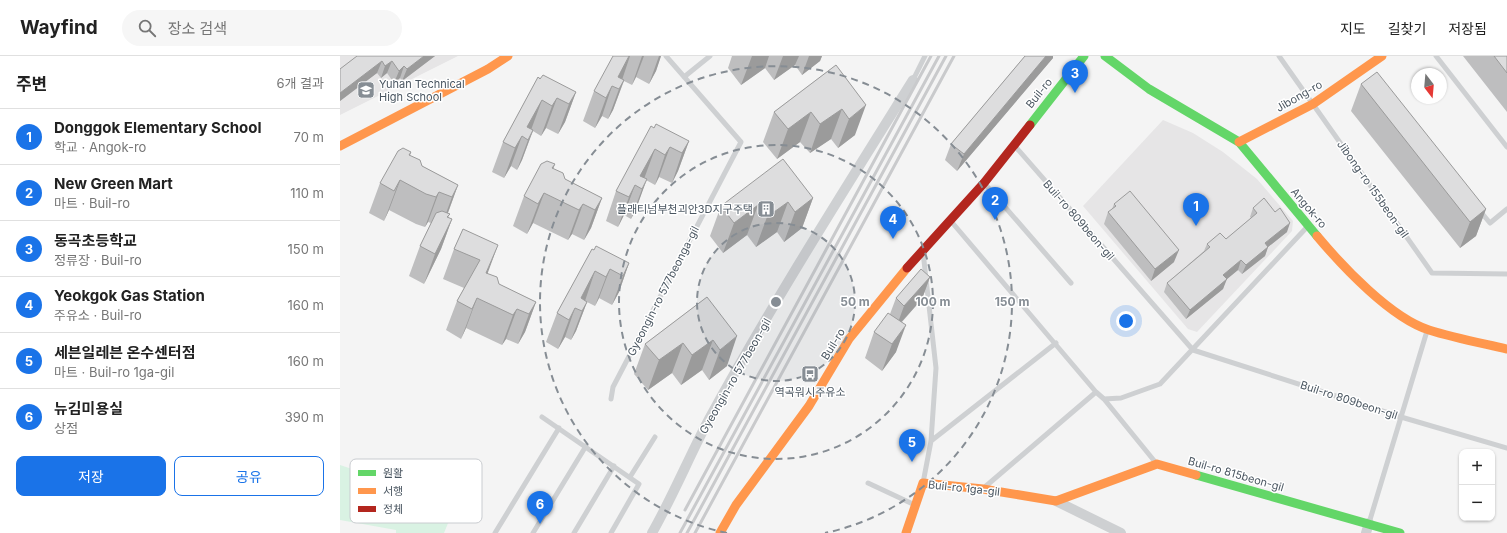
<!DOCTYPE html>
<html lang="ko">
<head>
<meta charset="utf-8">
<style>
	body { margin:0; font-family:Inter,"Noto Sans KR",sans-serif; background:#f6f6f6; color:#222 }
	.controls { position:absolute; right:12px; bottom:12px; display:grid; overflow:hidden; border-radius:8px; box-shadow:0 1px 3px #0004 }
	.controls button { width:36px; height:36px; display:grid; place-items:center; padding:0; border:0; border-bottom:1px solid #e0e0e0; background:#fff; color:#222; font:20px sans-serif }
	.compass { position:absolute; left:1071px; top:12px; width:36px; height:36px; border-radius:50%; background:#fff; box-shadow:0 1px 3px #0004; rotate:164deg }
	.you { position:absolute; left:786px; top:265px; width:14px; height:14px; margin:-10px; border:3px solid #fff; border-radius:50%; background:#1a73e8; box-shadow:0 0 0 6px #1a73e833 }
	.badge { display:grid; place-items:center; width:26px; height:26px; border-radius:50%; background:#1a73e8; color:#fff; font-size:13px; font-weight:700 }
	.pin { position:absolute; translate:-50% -33px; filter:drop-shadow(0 1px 2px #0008) }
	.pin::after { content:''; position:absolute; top:21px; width:14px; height:12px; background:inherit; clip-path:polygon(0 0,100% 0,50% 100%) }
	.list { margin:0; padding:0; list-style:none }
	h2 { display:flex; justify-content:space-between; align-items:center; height:52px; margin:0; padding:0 16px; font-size:17px }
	h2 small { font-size:13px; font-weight:400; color:#767676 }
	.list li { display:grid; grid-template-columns:26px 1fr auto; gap:12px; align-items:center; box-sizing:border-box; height:56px; padding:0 16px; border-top:1px solid #e0e0e0 }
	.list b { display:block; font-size:15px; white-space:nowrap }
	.list p { margin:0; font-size:13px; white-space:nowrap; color:#767676 }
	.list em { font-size:13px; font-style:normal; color:#767676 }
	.actions { display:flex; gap:8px; padding:12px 16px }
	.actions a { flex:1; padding:9px 0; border:1px solid #1a73e8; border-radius:8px; text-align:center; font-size:14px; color:#1a73e8 }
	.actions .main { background:#1a73e8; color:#fff }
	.icon { flex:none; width:22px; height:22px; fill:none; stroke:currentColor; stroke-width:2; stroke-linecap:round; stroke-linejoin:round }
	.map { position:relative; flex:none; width:1167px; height:477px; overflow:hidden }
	header { display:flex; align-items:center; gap:24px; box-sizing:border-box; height:56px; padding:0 20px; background:#fff; border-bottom:1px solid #e0e0e0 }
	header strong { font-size:19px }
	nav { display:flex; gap:22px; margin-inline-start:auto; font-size:14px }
	.search { width:280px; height:36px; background:#f6f6f6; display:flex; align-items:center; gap:10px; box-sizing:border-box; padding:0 14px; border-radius:22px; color:#767676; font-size:15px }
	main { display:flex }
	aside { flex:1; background:#fff }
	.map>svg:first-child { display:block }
</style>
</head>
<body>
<header>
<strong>Wayfind</strong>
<div class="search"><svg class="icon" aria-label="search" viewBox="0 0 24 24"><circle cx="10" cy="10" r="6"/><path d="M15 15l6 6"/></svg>장소 검색</div>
<nav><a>지도</a><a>길찾기</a><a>저장됨</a></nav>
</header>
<main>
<aside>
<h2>주변<small>6개 결과</small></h2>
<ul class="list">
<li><span class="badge">1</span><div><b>Donggok Elementary School</b><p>학교 · Angok-ro</p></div><em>70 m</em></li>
<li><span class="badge">2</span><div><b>New Green Mart</b><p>마트 · Buil-ro</p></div><em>110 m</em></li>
<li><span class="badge">3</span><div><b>동곡초등학교</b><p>정류장 · Buil-ro</p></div><em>150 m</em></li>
<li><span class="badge">4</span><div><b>Yeokgok Gas Station</b><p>주유소 · Buil-ro</p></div><em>160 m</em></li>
<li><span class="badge">5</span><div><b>세븐일레븐 온수센터점</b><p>마트 · Buil-ro 1ga-gil</p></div><em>160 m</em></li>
<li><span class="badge">6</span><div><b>뉴김미용실</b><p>상점</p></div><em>390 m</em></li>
</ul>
<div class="actions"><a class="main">저장</a><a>공유</a></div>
</aside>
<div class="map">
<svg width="1167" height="477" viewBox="0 0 1167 477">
	<rect width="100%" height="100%" fill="#f4f4f4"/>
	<path fill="#e6e5e6" d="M0 0H118L0 59Z
		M823 64 853 77 883 96 917 123 953 165 952 175 857 276 848 273 743 150Z"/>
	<path fill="#d9f2e3" d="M0 409 84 437 113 455 104 477H56V474L0 464Z"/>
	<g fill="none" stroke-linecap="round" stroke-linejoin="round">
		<path stroke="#ced0d2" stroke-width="5" d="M939 0 1092 217 1167 218
			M1096 0 1167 91
			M344 21 370 0
			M573 24 585 0
			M674 89 853 294 1061 361 1167 392
			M645 128 731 227
			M1140 155 1150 167 1167 153
			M610 164 756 336 764 343 816 407
			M583 196 596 312 591 385 583 427
			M271 343 273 331 401 86 326 0
			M764 343 781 342 820 328 968 170
			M202 361 299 428 271 477
			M591 385 716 287
			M290 421 315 381
			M528 427 575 449
			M646 430 756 336
			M1029 467 1087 275
			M155 477 219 372
			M193 477 246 390
			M234 477 274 410"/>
		<path stroke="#ced0d2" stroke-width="10" d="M716 445 781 477
			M312 477C333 440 349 401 369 363 432 248 503 136 573 24
			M1026 477 1029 467"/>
		<path stroke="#63d668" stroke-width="9" d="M765 0 809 33 899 86 977 180
			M690 69 744 0
			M856 419 1060 477"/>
		<path stroke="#ff974d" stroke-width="9" d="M899 86 973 48 1042 0
			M0 90 148 13 168 0
			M977 180C1003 211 1051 262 1089 274 1114 282 1141 287 1167 293
			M380 477 396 449 469 350 509 283 567 212
			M566 477 583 427 643 433 716 445 817 408 856 419"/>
		<path stroke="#b3261e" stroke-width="9" d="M567 212 644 127 690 69"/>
		<path stroke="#c9cacc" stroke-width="3" d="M345 454 591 0
			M340 477 599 0
			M347 477 606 0
			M355 477 614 0"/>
	</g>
	<path fill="#bebebf" d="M17 0H95L62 25 60 22 54 27 47 17 41 22 37 17 0 45V13Z
		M289 0H321L316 15 309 28 296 21 292 29 284 25 273 54 268 63 262 60 255 72 243 65 254 35Z
		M392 0H482L480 5 462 19 455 9 434 24 425 12 401 29 388 12Z
		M685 0H713V2L617 115 605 104 611 88Z
		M1123 0H1167V56Z
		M496 9 515 79 498 92 491 83 470 97 460 86 437 103 423 86 434 56Z
		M198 21 236 36 225 66 218 78 206 72 201 80 193 75 182 104 177 114 171 110 164 122 152 116 163 86Z
		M1021 28 1146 153 1136 180 1120 192 1011 55Z
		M314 72 349 85 338 115 332 127 319 121 315 129 306 124 296 153 291 163 284 159 278 171 266 165 276 135Z
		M71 96 70 100 82 110 118 129 108 157 110 158 108 162 112 163 101 193 84 228 69 220 80 190 91 167 88 166 85 171 76 168 49 154 44 165 29 157 40 127Z
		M215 108 213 113 225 123 262 142 251 172 244 184 232 178 228 184 193 167 187 178 173 170 184 140Z
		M473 142 462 172 444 186 437 176 416 191 407 179 383 197 370 180 381 150Z
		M774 148 834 206 811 225 764 168 768 156 772 153Z
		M913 152 947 176 928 191 925 200 902 218 898 214 886 223 883 233 846 263 824 236 827 227 864 195 867 188 886 183 911 162 910 161Z
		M123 173 148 218 159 228 196 246 185 276 178 288 166 283 162 289 126 272 121 283 106 274 117 245 124 232 103 223 114 193Z
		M252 193 289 207 279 236 272 249 259 242 255 250 247 246 236 275 231 284 225 281 218 293 206 286 217 257Z
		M590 221 582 243 562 266 556 296 542 315 525 302 534 276 550 258 556 242Z
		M367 241 387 310 369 324 362 314 341 329 332 317 308 334 294 318 305 288Z"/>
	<path fill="#9b9b9b" d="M84 0H95L62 25 67 13Z
		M289 0H290L282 24 278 21Z
		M302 0H304L296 21 292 29Z
		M319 0H321L316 15 309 28Z
		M412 0H429L425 12 401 29Z
		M443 0H459L455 9 434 24Z
		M469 0H482L480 5 462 19Z
		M706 0H713V2L617 115 624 98Z
		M42 5 37 17 0 45V37Z
		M52 5 47 17 41 22 45 10Z
		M64 10 60 22 54 27 59 15Z
		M284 24 273 54 268 63 279 33Z
		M272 30 262 60 255 72 266 42Z
		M236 36 225 66 218 78 229 48Z
		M217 42 206 72 201 80 212 50Z
		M202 44 191 74 187 71Z
		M526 49 515 79 498 92 509 63Z
		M502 53 491 83 470 97 480 68Z
		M471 56 460 86 437 103 448 73Z
		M193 74 182 104 177 114 188 84Z
		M182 80 171 110 164 122 175 92Z
		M349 85 338 115 332 127 342 97Z
		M330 91 319 121 315 129 325 99Z
		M315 93 304 123 300 120Z
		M71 96 49 154 44 165 69 99Z
		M215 108 193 167 187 178 212 112Z
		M307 123 296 153 291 163 302 133Z
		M118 129 107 159 101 171 112 141Z
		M295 129 284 159 278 171 289 141Z
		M99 136 88 166 85 171 96 141Z
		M262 142 251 172 244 184 255 154Z
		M473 142 462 172 444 186 455 156Z
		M448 146 437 176 416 191 427 161Z
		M243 148 232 178 228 184 239 154Z
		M418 149 407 179 383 197 394 167Z
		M1146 153 1136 180 1120 192 1130 166Z
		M112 163 101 193 84 228 95 198Z
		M950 167 947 176 928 191 925 200 902 218 906 209 925 187Z
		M158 189 147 219 137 242 126 272 121 283 146 217Z
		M839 194 834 206 811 225 815 213Z
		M901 204 898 214 880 229 883 219Z
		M289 207 279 236 272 249 283 220Z
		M270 213 259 242 255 250 266 221Z
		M255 215 245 245 241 242Z
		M590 221 582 243 556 272 564 250Z
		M887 223 883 233 846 263 850 254Z
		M196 246 185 276 178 288 189 258Z
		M247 246 236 275 231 284 242 255Z
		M235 252 225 281 218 293 229 264Z
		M177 253 166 283 162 289 173 259Z
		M566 269 556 296 542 315 552 288Z
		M397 280 387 310 369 324 380 294Z
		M373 284 362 314 341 329 352 299Z
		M343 287 332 317 308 334 319 304Z"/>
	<path fill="#ddddde" stroke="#9b9b9b" d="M17 0H84L67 13 64 10 59 15 52 5 45 10 42 5 0 37V13Z
		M273 0H289L278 21 284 24 279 33 272 30 266 42 254 35Z
		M685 0H706L624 98 611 88Z
		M1154 0H1167V17Z
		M496 9 526 49 509 63 502 53 480 68 471 56 448 73 434 56Z
		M1037 16 1146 153 1130 166 1021 28Z
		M203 19 236 36 229 48 217 42 212 50 202 44 187 71 193 74 188 84 182 80 175 92 163 86 198 21 200 23Z
		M316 68 349 85 342 97 330 91 325 99 315 93 300 120 307 123 302 133 295 129 289 141 276 135 311 70 314 72Z
		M63 92 71 96 69 99 80 104 82 110 118 129 112 141 99 136 96 141 86 138 60 124 54 135 40 127 58 95Z
		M443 103 473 142 455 156 448 146 427 161 418 149 394 167 381 150Z
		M207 105 215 108 212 112 223 117 225 123 262 142 255 154 243 148 239 154 204 137 198 148 184 140 201 108Z
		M790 135 839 194 815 213 768 156 776 150 774 148Z
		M924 142 935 156 940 152 950 167 925 187 928 191 906 209 901 204 883 219 887 223 850 254 827 227 870 191 867 188 880 177 886 183 917 157 913 152Z
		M102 155 110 158 107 161 112 163 95 198 80 190 96 157Z
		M123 173 158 189 146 217 157 221 159 228 196 246 189 258 177 253 173 259 137 242 132 253 117 245 140 204 114 193Z
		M256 190 289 207 283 220 270 213 266 221 255 215 241 242 247 246 242 255 235 252 229 264 217 257 252 193 254 194Z
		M581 213 590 221 564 250 556 242Z
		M367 241 397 280 380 294 373 284 352 299 343 287 319 304 305 288Z
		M548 257 566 269 552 288 534 276Z"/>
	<circle cx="436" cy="246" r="79" fill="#868d94" fill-opacity=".12"/>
	<g fill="none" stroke="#868d94" stroke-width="2" stroke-dasharray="7 5">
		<circle cx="436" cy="246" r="79"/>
		<circle cx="436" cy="246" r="157"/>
		<path d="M387 477A236 236 0 1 1 485 477"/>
	</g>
	<defs>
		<symbol id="school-square" viewBox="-11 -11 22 22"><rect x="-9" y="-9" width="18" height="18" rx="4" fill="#868d94" stroke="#fff"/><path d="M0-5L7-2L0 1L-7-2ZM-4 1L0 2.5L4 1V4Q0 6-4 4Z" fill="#fff"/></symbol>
		<symbol id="building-square" viewBox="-11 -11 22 22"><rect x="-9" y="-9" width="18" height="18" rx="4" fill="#868d94" stroke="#fff"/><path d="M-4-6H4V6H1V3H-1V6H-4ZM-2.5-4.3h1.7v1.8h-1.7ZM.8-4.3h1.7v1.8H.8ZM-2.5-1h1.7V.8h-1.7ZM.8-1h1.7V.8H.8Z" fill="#fff"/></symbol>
		<symbol id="bus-square" viewBox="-11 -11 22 22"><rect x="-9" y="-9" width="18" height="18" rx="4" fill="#868d94" stroke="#fff"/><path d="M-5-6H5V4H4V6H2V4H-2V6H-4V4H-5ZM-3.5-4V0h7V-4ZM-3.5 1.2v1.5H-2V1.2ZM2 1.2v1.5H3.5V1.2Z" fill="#fff"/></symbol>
	</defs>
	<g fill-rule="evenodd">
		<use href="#school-square" x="16" y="24" width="20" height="20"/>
		<use href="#building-square" x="416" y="143" width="20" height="20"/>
		<use href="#bus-square" x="460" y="308" width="20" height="20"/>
	</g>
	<g text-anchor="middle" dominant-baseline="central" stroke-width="3" stroke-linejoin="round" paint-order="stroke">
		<g font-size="11" fill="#4a5661" stroke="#fff" text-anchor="start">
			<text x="39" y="28">Yuhan Technical<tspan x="39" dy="13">High School</tspan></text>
			<text x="413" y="153" text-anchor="end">플래티넘부천괴안3D지구주택</text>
			<text x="470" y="336" text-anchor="middle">역곡워시주유소</text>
		</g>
		<g font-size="11" fill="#4a5661" stroke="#fff">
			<text transform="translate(699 37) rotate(-51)">Buil-ro</text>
			<text transform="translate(959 40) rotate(-30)">Jibong-ro</text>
			<text transform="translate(1033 133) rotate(55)">Jibong-ro 155beon-gil</text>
			<text transform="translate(969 152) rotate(50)">Angok-ro</text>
			<text transform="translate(739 164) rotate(49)">Buil-ro 809beon-gil</text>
			<text transform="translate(323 235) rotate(-63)">Gyeongin-ro 577beonga-gil</text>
			<text transform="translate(493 288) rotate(-58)">Buil-ro</text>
			<text transform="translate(395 320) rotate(-60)">Gyeongin-ro 577beon-gil</text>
			<text transform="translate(1009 344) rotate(18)">Buil-ro 809beon-gil</text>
			<text transform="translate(896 418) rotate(16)">Buil-ro 815beon-gil</text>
			<text transform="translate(624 432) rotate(6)">Buil-ro 1ga-gil</text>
		</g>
	</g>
	<rect x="10" y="403" width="132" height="64" rx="6" fill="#fff" stroke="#c9ccd0" stroke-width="1"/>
	<rect x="18" y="414" width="18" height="6" fill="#63d668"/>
	<rect x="18" y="432" width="18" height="6" fill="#ff974d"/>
	<rect x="18" y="450" width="18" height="6" fill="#b3261e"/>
	<g font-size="11" fill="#4a5661">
		<text x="43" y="421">원활</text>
		<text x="43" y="439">서행</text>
		<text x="43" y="457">정체</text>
	</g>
	<circle cx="436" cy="246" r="6" fill="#868d94" stroke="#fff" stroke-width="2"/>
	<g font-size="12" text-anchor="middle" font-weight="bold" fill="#868d94" stroke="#fff" stroke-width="3" stroke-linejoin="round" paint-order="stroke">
		<text x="515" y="250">50 m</text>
		<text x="593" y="250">100 m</text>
		<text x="672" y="250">150 m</text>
	</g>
</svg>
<div class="controls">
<button>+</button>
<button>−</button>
</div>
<svg class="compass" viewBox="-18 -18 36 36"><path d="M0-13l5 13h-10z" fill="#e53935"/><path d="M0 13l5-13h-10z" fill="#767676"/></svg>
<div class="you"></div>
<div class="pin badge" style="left:856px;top:170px">1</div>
<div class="pin badge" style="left:655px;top:164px">2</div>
<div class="pin badge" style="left:735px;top:37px">3</div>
<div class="pin badge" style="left:553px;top:183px">4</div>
<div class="pin badge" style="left:572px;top:406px">5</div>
<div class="pin badge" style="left:200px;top:468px">6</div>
</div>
</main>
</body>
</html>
